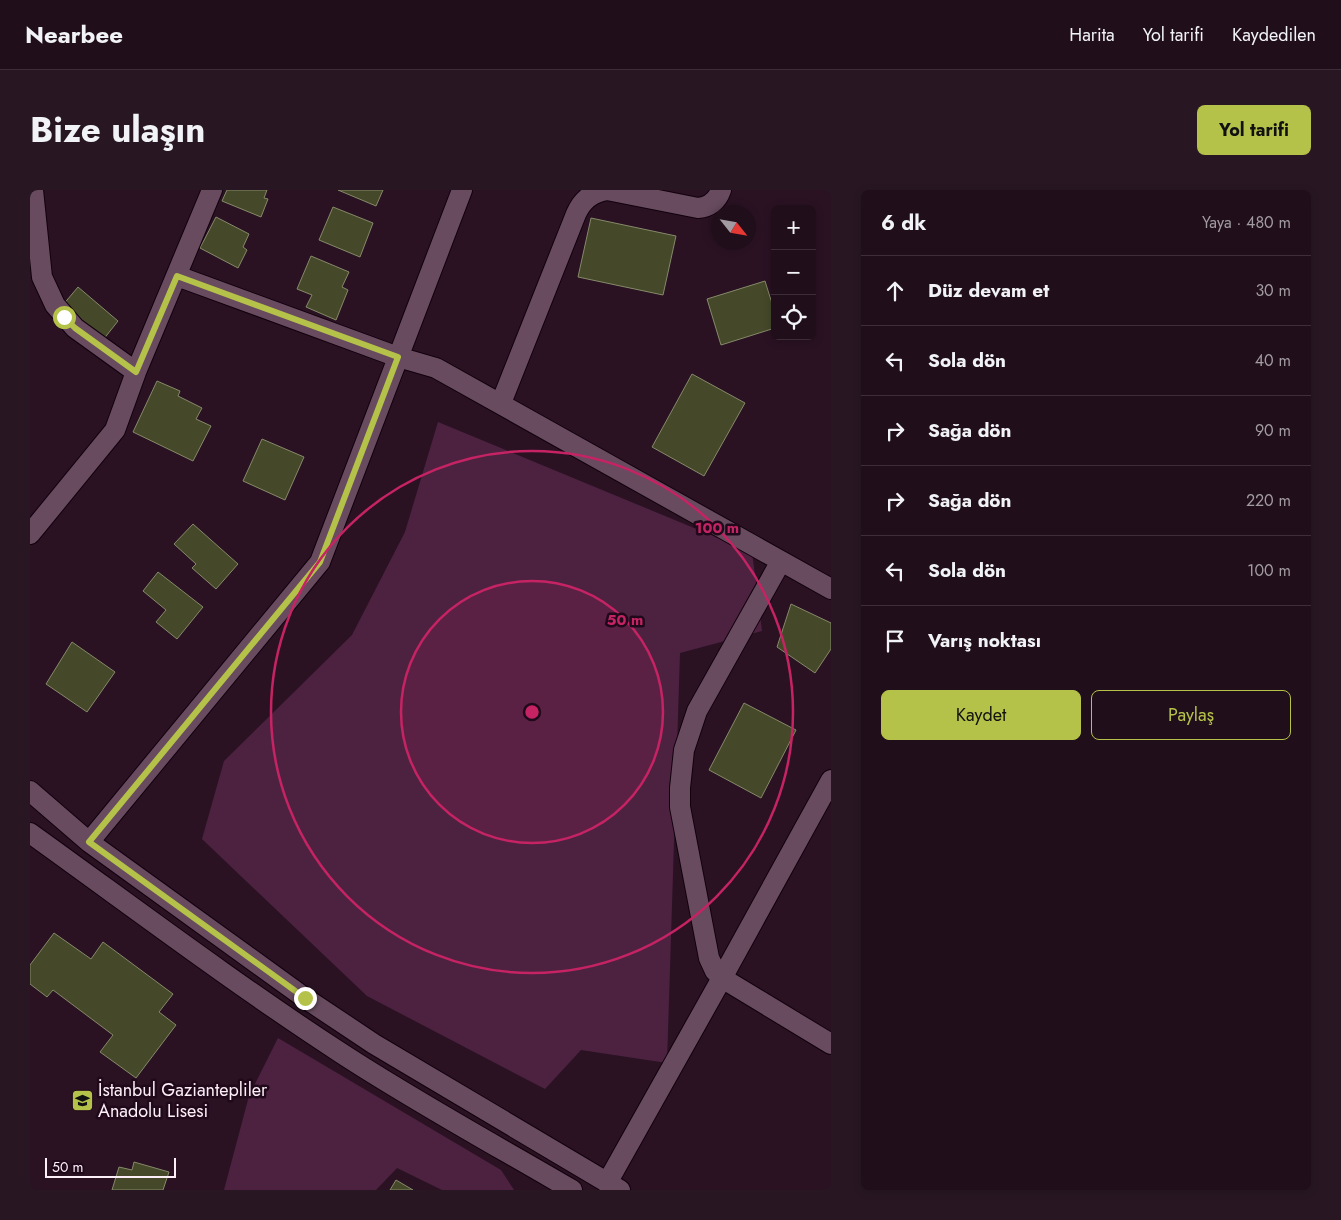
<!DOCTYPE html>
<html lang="tr">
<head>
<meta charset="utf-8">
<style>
	body { margin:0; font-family:Jost,sans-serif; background:#281723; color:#f1f3f6 }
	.controls { position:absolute; right:15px; top:15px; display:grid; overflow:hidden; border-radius:8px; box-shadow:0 2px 8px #0003 }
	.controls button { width:45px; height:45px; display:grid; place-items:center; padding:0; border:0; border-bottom:1px solid #3d2e39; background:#200e1a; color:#f1f3f6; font:25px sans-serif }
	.compass { position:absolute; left:681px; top:15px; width:45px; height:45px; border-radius:50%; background:#200e1a; box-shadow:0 2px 8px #0003; rotate:121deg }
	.scale { position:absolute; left:15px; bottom:12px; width:131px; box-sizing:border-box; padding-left:5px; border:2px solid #fdeff8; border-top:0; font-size:14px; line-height:18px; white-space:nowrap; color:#fdeff8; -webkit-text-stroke:4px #20091a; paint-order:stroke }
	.stop { position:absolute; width:15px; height:15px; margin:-11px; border:4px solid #b5c249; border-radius:50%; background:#fff }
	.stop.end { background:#b5c249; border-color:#fff; box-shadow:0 1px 5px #0008 }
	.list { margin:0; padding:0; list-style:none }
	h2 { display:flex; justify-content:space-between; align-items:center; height:65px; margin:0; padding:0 20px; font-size:21px }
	h2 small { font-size:16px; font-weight:400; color:#a29ca2 }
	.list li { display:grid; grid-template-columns:32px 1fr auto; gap:15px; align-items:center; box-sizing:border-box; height:70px; padding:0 20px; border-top:1px solid #3d2e39 }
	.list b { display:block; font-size:19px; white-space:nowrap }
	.list em { font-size:16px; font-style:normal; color:#a29ca2 }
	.actions { display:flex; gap:10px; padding:15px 20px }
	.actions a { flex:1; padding:11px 0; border:1px solid #b5c249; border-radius:8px; text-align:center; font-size:18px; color:#b5c249 }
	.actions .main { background:#b5c249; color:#111 }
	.icon { flex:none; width:28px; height:28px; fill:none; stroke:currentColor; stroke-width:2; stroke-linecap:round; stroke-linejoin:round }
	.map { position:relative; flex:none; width:801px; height:1000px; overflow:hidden; border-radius:8px }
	header { display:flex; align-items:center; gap:30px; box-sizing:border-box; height:70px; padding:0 25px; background:#200e1a; border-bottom:1px solid #3d2e39 }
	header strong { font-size:24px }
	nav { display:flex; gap:28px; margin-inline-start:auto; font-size:18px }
	.intro { display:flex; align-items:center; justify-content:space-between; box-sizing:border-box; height:120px; padding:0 30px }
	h1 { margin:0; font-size:35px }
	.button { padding:12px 22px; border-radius:8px; background:#b5c249; color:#111; font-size:18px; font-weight:700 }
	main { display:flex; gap:30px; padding:0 30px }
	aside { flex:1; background:#200e1a; border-radius:8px; box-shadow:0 2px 8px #0003 }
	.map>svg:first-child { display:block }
</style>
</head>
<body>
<header>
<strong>Nearbee</strong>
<nav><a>Harita</a><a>Yol tarifi</a><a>Kaydedilen</a></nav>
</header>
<div class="intro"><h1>Bize ulaşın</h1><a class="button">Yol tarifi</a></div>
<main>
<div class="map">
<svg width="801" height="1000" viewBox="0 0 801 1000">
	<rect width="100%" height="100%" fill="#2a1223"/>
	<path fill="#4d2241" d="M408 232 722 362 732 441 650 463 637 873 551 860 515 899 337 806 172 649 194 571 322 445 375 342Z
		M248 848 471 980 484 1000H412L367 978 346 1000H194L219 906Z"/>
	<path fill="#45492a" stroke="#858a69" d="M197 0H237L234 8 238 9 231 27 192 11Z
		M308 0H353L346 16Z
		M303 17 343 33 330 67 289 50Z
		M186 27 219 44 213 57 217 60 208 78 170 58Z
		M561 28 646 46 633 105 548 87Z
		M281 66 319 82 312 97 318 100 306 130 276 117 282 105 267 99Z
		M735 91 745 123V138L691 155 677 109Z
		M48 97 88 131 73 150 32 116Z
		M662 184 715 213 674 286 622 257Z
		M127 191 150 201 148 206 172 218 166 229 181 236 163 271 103 242Z
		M232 249 274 267 255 310 213 291Z
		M163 334 208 374 186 399 162 378 166 374 144 354Z
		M128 382 173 417 147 449 126 432 136 420 113 401Z
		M761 414 801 433V459L785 483 747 457Z
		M42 452 85 482 57 522 16 494Z
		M714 513 766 540 731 608 679 580Z
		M24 743 61 769 73 752 143 804 129 822 146 835 106 888 70 862 83 845 23 800 17 807 0 794V775Z
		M104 972 139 982 133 1000H82L89 977 102 980Z
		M366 990 383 1000H360Z"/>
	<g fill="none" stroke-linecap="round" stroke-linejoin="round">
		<defs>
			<path id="minor" d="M3 0 12 87 25 115 45 138 106 182
				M147 86 368 167 406 178 801 399
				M471 213 546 24C552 10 562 2 577 0L668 18C679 17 687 11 691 0
				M0 344 85 240 106 182 182 0
				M751 371 667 521 654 560 650 598V617L679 768 685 781 692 788 801 854
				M0 601 59 652 275 808 344 854 590 1000
				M0 643C103 717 205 794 311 863 386 912 465 955 542 1000
				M59 652 290 372 432 0
				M577 993 692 788 801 590"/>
		</defs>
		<use href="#minor" stroke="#12010d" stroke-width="22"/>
		<use href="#minor" stroke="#684b5f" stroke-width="20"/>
	</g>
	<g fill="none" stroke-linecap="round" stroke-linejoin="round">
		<path stroke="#b5c249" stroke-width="6" d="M34 127 45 138 106 182 147 86 368 167 290 372 59 652 275 808"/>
	</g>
	<circle cx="502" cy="522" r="131" fill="#c52363" fill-opacity=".12"/>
	<g fill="none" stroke="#c52363" stroke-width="2.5">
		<circle cx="502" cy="522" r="131"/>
		<circle cx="502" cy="522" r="261"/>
	</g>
	<defs>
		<symbol id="school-square" viewBox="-11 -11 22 22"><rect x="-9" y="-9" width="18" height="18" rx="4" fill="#b5c249" stroke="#20091a"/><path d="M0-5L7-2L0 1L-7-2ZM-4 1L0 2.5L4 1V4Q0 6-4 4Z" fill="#111"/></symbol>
	</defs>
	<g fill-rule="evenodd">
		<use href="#school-square" x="40" y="898" width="25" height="25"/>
	</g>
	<g text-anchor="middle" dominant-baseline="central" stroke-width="5" stroke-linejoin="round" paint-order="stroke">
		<g font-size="18" fill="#fdeff8" stroke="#20091a" text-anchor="start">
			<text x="68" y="900">İstanbul Gaziantepliler<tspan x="68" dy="21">Anadolu Lisesi</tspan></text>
		</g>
	</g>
	<circle cx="502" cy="522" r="8" fill="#c52363" stroke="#20091a" stroke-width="2.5"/>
	<g font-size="15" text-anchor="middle" font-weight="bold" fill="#c52363" stroke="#20091a" stroke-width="5" stroke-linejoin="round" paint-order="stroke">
		<text x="687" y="343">100 m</text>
		<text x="595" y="435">50 m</text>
	</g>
</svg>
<div class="controls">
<button>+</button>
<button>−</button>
<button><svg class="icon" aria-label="locate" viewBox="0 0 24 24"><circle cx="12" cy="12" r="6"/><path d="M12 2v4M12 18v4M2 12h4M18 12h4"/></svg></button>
</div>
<svg class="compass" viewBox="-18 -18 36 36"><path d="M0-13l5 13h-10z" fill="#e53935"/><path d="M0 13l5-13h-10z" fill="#a29ca2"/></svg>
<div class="scale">50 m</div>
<div class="stop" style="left:34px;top:127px"></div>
<div class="stop end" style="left:275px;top:808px"></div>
</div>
<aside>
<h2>6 dk<small>Yaya · 480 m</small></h2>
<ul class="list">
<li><svg class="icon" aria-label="ahead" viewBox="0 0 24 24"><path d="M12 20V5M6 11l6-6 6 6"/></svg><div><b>Düz devam et</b></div><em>30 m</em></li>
<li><svg class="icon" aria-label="left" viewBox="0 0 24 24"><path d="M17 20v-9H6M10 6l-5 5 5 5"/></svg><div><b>Sola dön</b></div><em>40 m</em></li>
<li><svg class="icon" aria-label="right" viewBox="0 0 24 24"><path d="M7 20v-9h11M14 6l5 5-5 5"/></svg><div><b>Sağa dön</b></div><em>90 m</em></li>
<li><svg class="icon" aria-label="right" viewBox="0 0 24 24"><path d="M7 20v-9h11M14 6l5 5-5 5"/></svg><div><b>Sağa dön</b></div><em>220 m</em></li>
<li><svg class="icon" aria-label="left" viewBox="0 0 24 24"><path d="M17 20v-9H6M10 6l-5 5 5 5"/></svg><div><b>Sola dön</b></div><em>100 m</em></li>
<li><svg class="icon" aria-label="arrive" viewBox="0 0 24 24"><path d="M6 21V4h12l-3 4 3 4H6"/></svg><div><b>Varış noktası</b></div></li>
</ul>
<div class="actions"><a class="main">Kaydet</a><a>Paylaş</a></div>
</aside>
</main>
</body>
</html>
